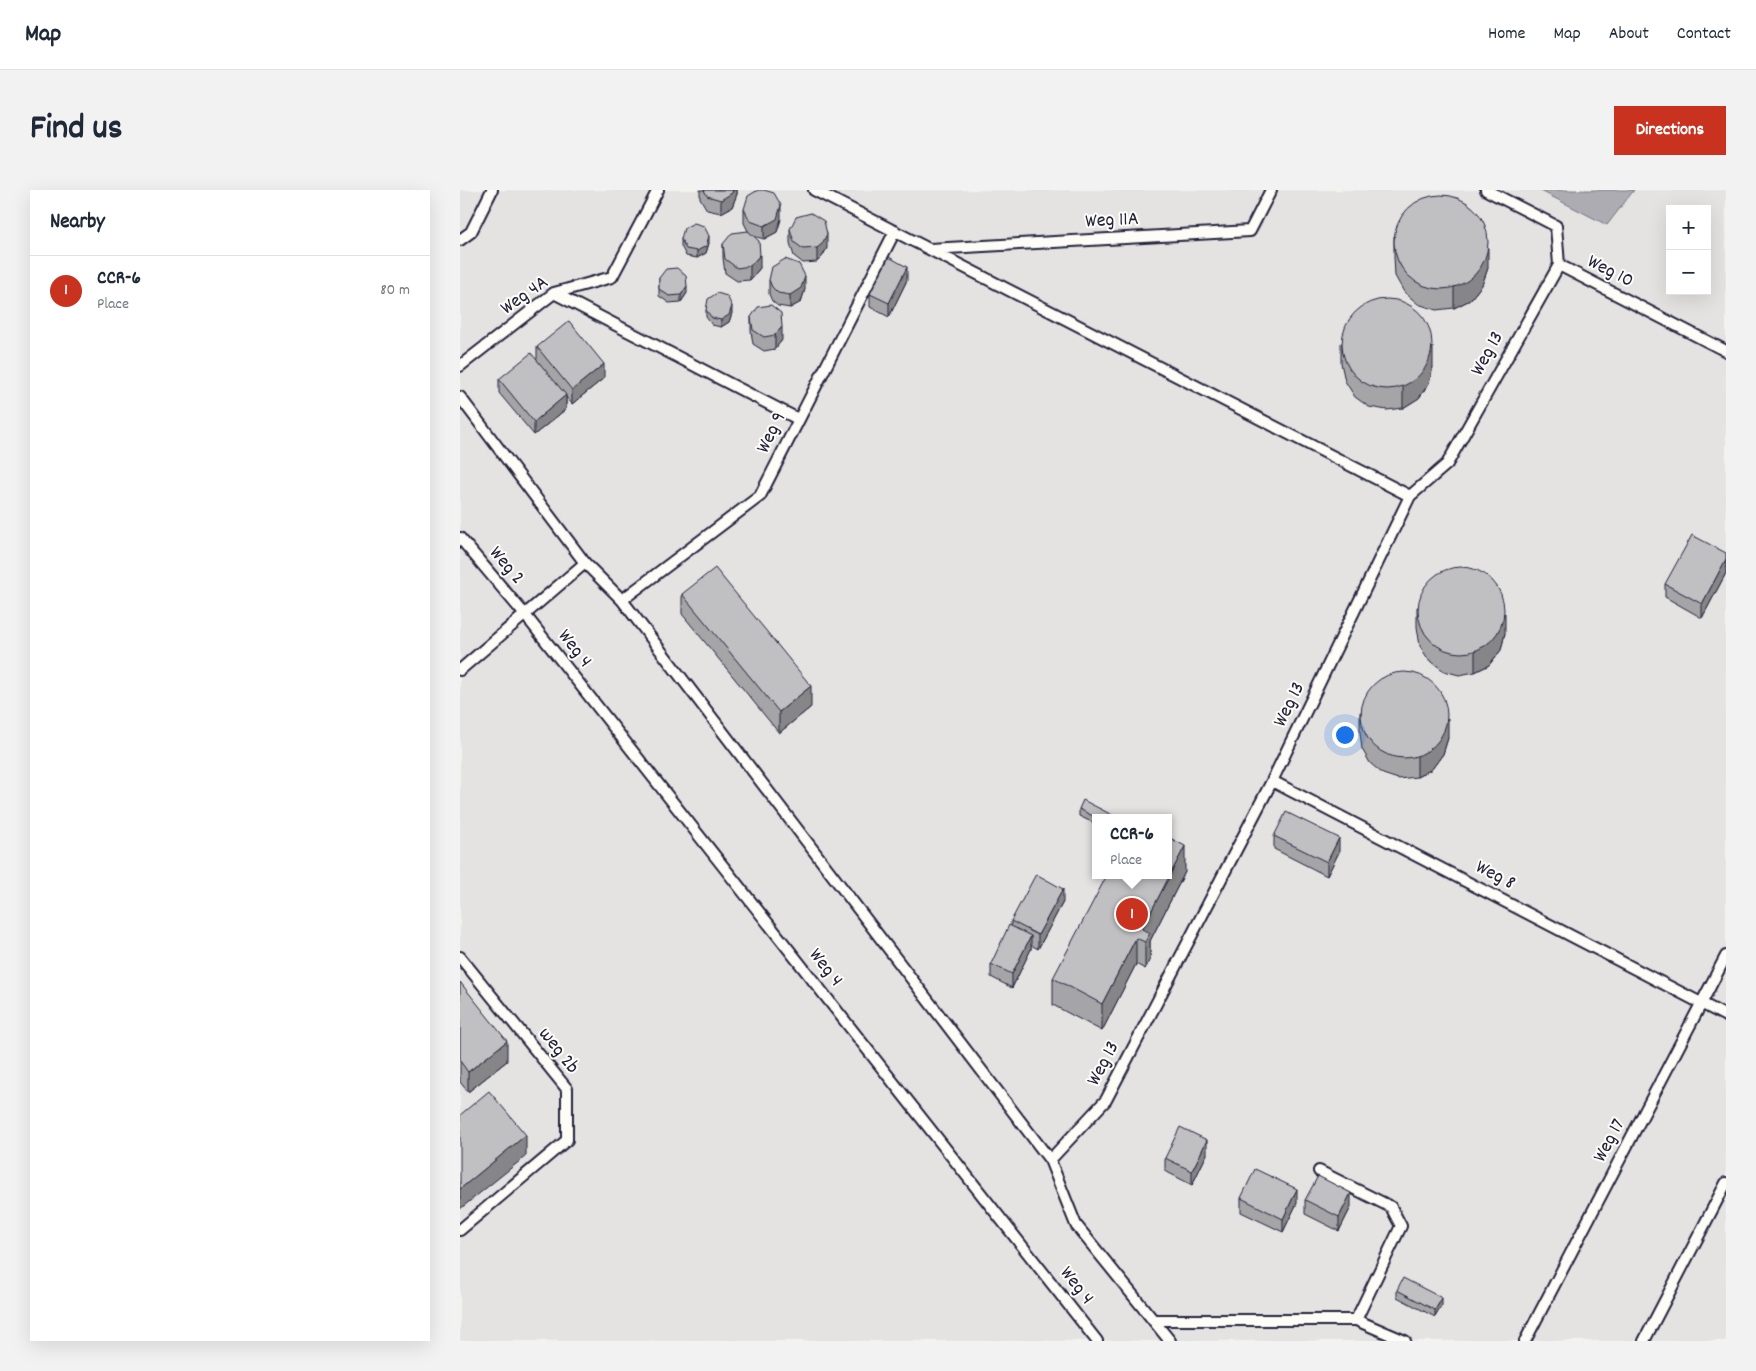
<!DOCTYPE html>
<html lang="en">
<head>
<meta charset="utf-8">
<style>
	body { margin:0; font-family:Dekko,sans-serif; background:#f2f2f3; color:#1f2937 }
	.controls { position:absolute; right:15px; top:15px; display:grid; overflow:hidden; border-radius:0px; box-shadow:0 5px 20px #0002 }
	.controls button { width:45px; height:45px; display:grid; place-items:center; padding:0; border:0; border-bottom:1px solid #e0e1e3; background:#fff; color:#1f2937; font:25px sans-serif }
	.you { position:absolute; left:884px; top:544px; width:18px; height:18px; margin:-12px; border:4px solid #fff; border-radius:50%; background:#1a73e8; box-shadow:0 0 0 8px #1a73e833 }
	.badge { display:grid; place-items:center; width:32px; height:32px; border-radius:50%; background:#c8321e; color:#fff; font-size:16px; font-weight:700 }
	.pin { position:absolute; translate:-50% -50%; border:2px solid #fff; box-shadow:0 1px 5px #0006 }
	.popup { position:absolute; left:632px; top:624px; width:80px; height:65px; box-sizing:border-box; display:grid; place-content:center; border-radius:0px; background:#fff; filter:drop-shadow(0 1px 4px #0005); font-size:16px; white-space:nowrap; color:#747a83 }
	.popup b { font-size:19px; color:#1f2937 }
	.popup::after { content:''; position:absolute; left:50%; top:100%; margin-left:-10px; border:10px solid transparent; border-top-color:#fff }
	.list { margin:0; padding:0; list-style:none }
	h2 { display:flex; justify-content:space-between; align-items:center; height:65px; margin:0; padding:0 20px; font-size:21px }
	h2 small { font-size:16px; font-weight:400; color:#747a83 }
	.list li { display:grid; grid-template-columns:32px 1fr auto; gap:15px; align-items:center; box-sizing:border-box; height:70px; padding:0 20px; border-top:1px solid #e0e1e3 }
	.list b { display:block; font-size:19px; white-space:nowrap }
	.list p { margin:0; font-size:16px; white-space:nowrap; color:#747a83 }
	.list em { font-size:16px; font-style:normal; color:#747a83 }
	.map { position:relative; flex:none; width:1266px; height:1151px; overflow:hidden; border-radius:0px }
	header { display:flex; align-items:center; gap:30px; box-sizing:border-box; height:70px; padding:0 25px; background:#fff; border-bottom:1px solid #e0e1e3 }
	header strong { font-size:24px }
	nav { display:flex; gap:28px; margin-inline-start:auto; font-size:18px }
	.intro { display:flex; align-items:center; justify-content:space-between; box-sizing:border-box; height:120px; padding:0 30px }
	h1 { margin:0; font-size:35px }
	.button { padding:12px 22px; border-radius:0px; background:#c8321e; color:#fff; font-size:18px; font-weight:700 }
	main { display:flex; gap:30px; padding:0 30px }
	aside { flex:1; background:#fff; border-radius:0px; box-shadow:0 5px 20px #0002 }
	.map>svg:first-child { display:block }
</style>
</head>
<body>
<header>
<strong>Map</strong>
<nav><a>Home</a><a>Map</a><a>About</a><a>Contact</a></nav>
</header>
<div class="intro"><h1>Find us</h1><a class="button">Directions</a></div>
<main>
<aside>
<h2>Nearby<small></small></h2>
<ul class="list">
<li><span class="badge">1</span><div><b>CCR-6</b><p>Place</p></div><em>80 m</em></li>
</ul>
</aside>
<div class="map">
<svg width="1266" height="1151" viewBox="0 0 1266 1151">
	<rect width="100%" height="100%" fill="#f4f3ef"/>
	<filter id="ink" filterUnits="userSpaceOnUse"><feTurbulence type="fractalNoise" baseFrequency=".02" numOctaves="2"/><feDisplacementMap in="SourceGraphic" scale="10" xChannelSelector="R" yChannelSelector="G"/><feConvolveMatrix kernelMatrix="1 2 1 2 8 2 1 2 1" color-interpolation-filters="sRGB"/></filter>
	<g filter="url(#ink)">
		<path fill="#e4e3e2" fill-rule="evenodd" d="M0 0H1266V1151H0ZM1210 19H1247V101H1210ZM636 628H708V685H636Z"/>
		<path fill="#acacb2" stroke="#757582" d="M1079 0H1174L1147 35Z"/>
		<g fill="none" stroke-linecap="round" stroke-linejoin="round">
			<defs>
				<path id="service" d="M354 0 950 306
					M1026 0 1096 36 1099 75
					M0 50 11 42 32 0
					M470 59 790 41 811 0
					M1099 75 1266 161
					M94 103 338 229
					M0 176 94 103 152 87 198 0
					M0 207 125 373 162 410 590 970 616 1035 710 1151
					M0 348 66 426 637 1151
					M162 410 300 306 435 41
					M0 480 125 373
					M812 591 1266 826
					M0 767 107 899V950L0 1040
					M590 970 646 910 812 591 950 306 987 274 1099 75
					M859 981 931 1017 941 1036 896 1130
					M693 1130H896L945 1151
					M1065 1151 1266 766
					M1184 1151 1266 993"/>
			</defs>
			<use href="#service" stroke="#22223b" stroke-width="14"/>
			<use href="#service" stroke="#fdfcf7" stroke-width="10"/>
		</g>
		<path fill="#a5a4a7" stroke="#22223b" d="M240 0H277V4L272 17 261 23 247 20 240 8Z
			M284 19 321 29 317 42 304 49 293 46 300 78 290 90 277 91 265 83 263 68V54L288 41 284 33Z
			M330 39 367 58 362 67 357 72 343 73 334 66 330 53Z
			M934 46 1028 78 1022 95 1010 110 994 118 976 120 958 114 944 102 935 86 934 67Z
			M221 49 249 53 246 63 237 68 226 66 221 56Z
			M199 88 227 103 221 112 209 113 199 106Z
			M309 90 345 99 341 112 330 118 318 116 312 111 309 104Z
			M447 90 429 127 410 117V104Z
			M246 120 272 123 269 132 261 137 252 135 246 127Z
			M291 127 322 150 315 159 304 161 293 154 291 141Z
			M881 153 973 177 969 193 959 208 943 218 927 220 909 217 895 207 885 191 881 173Z
			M77 157 144 188 112 214 106 207V219L74 245 39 203V189L77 169Z
			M1266 363V383L1242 428 1205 407V394Z
			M222 404 351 517 319 543 222 424Z
			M957 417 1045 443 1041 460 1029 475 1015 482 999 485 984 481 968 469 960 456 957 437Z
			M900 522 988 548 983 564 972 579 957 587 938 589 923 584 910 573 902 559 900 543Z
			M619 619 654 628H636V634L619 626Z
			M814 646 879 662 867 686 814 659Z
			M725 682 690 751V769L685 779 676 774 642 841 593 815V788Z
			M603 712 578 759 571 755V759L552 798 531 787V774L551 736V731Z
			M0 792 47 871 8 902 0 892Z
			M747 964 732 995 705 981V968Z
			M781 1008 837 1013 823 1042 781 1022Z
			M845 1010 891 1017 879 1041 845 1024Z
			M937 1100 982 1115 975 1127 937 1107Z"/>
		<path fill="#868688" stroke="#22223b" d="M273 0H277V4L272 17 261 23V10Z
			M321 15V29L317 42 304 49V36Z
			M367 44V58L362 67 357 72V58Z
			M249 46V53L246 63 237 68V61Z
			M1028 58V78L1022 95 1010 110 994 118V98Z
			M300 65V78L290 90V76Z
			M447 77V90L429 127V113Z
			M345 86V99L341 112 330 118V105Z
			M227 96V103L221 112V105Z
			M272 116V123L269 132 261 137V130Z
			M322 137V150L315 159V145Z
			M973 157V177L969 193 959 208 943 218V197Z
			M144 174V188L112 214V200Z
			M106 205V219L74 245V232Z
			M1266 369V383L1242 428V414Z
			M1045 423V443L1041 460 1029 475 1015 482V462Z
			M351 496V517L319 543V522Z
			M988 528V548L983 564 972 579 957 587V566Z
			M879 648V662L867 686V672Z
			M725 656V682L690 751V769L685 779V752L682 739Z
			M603 699V712L578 759V745Z
			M571 746V759L552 798V784Z
			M676 748V774L642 841V814Z
			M47 851V871L8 902V882Z
			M66 945V966L0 1019V999Z
			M747 950V964L732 995V981Z
			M837 999V1013L823 1042V1029Z
			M891 1003V1017L879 1041V1027Z
			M982 1108V1115L975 1127V1120Z"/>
		<path fill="#c0bfc2" stroke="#22223b" d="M244 0H273L272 3 261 10 247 6Z
			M298 0H304L314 3 321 15 317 29 304 36 290 31 284 19 288 6Z
			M934 52a47 47 0 1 1 94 0a47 47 0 1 1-94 0Z
			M351 23 364 31 367 44 362 54 357 58 343 59 334 52 330 39 336 27Z
			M234 33 244 36 249 46 246 56 237 61 226 59 221 49 224 38Z
			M288 41 299 51 300 65 290 76 277 78 265 69 263 54 272 43Z
			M429 67 447 77 429 113 410 104Z
			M325 69 339 74 345 86 341 98 330 105 318 103 312 97 309 90 312 77Z
			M217 78 226 86 227 96 221 105 209 106 199 99V88L206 79Z
			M257 103 267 106 272 116 269 125 261 130 252 128 246 120 248 109Z
			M882 154a45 45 0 1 1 90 0a45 45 0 1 1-90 0Z
			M311 115 321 123 322 137 315 145 304 147 293 140 291 127 298 117Z
			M109 131 144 174 112 200 77 157Z
			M71 163 106 205 74 232 39 189Z
			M1232 345 1266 363V369L1242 414 1205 394Z
			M958 420a43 43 0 1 1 86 0a43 43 0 1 1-86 0Z
			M255 378 351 496 319 522 222 404Z
			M901 525a43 43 0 1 1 86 0a43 43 0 1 1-86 0Z
			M623 610 654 626 653 628H637L619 619Z
			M826 622 879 648 867 672 814 646Z
			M708 647 725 656 682 739 690 743 685 752 676 748 642 814 593 788 647 685H708Z
			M576 684 603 699 578 745 551 731Z
			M549 735 571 746 552 784 531 774Z
			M0 792 47 851 8 882 0 871Z
			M29 901 66 945 0 999V925Z
			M720 937 747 950 732 981 705 968Z
			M795 979 837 999 823 1029 781 1008Z
			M858 986 891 1003 879 1027 845 1010Z
			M943 1088 982 1108 975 1120 937 1100Z"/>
	</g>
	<g text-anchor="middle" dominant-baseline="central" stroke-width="4" stroke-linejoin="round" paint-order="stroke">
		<g font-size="20" fill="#22223b" stroke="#fdfcf7">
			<text transform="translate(652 31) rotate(-3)">Weg 11A</text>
			<text transform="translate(1150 82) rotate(27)">Weg 10</text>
			<text transform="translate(65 106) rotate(-35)">Weg 4A</text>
			<text transform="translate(1028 164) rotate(-61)">Weg 13</text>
			<text transform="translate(312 243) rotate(-64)">Weg 9</text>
			<text transform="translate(46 376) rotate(50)">Weg 2</text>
			<text transform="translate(114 459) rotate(52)">Weg 4</text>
			<text transform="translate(830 515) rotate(-64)">Weg 13</text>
			<text transform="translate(1035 686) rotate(27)">Weg 8</text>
			<text transform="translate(365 778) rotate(52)">Weg 4</text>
			<text transform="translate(98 861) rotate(52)">weg 2b</text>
			<text transform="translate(644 874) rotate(-62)">Weg 13</text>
			<text transform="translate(1150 951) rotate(-62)">Weg 17</text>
			<text transform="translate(616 1096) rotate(52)">Weg 4</text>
		</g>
	</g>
</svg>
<div class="controls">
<button>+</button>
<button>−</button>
</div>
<div class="you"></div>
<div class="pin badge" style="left:672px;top:724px">1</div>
<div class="popup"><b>CCR-6</b>Place</div>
</div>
</main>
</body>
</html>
